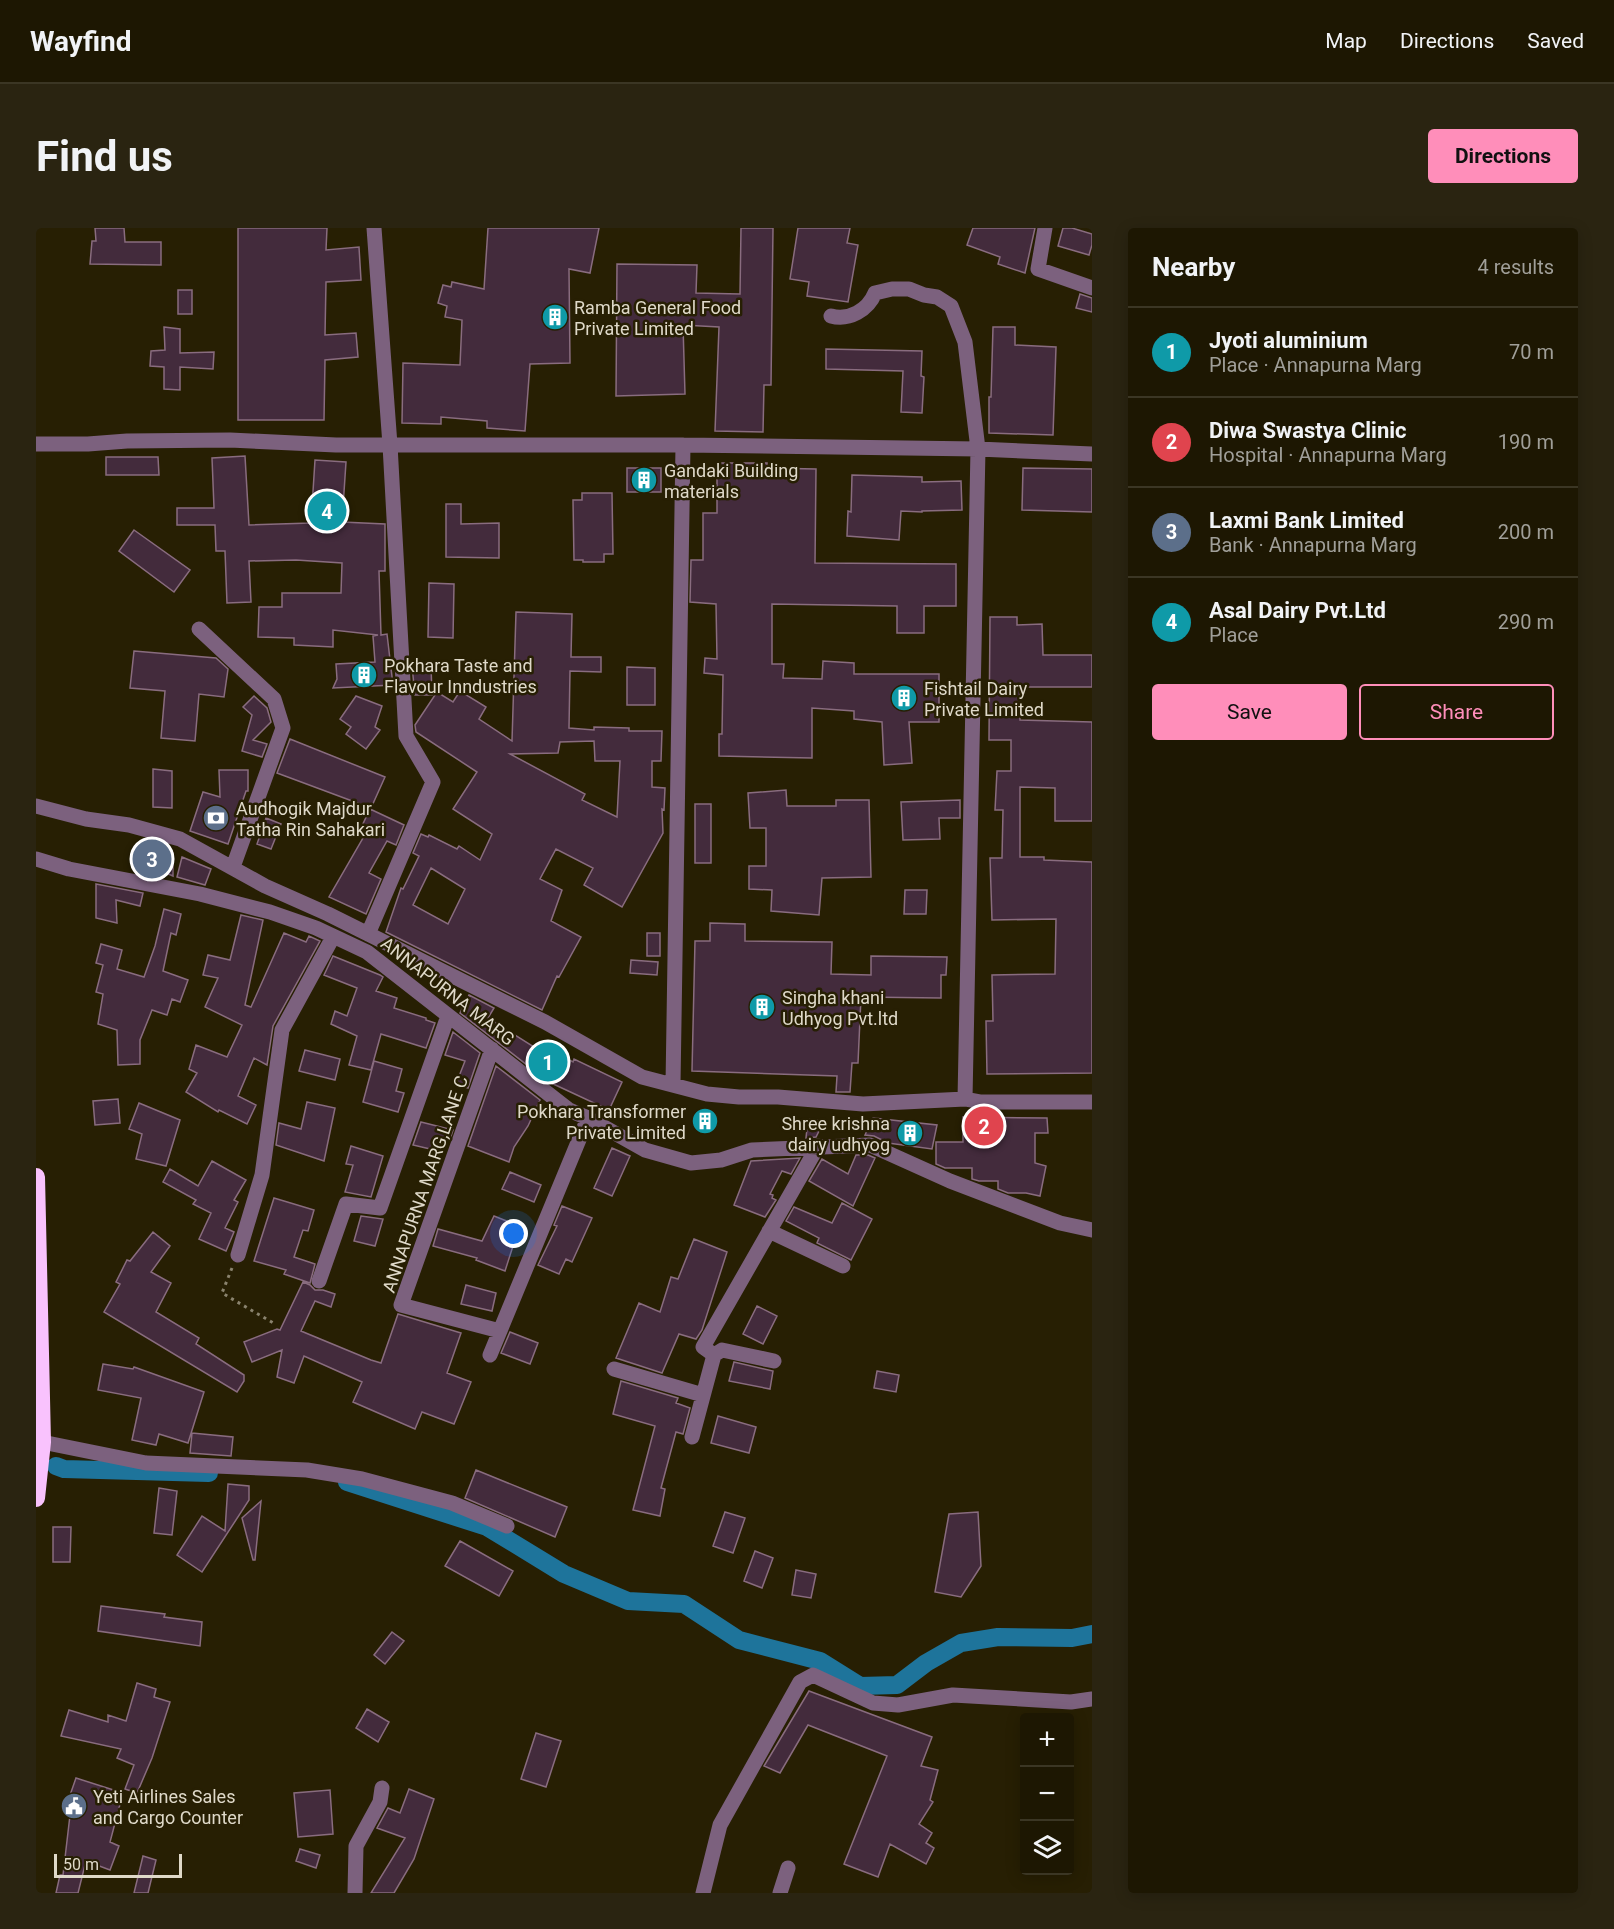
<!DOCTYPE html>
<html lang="en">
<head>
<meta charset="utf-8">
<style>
	body { margin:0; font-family:Roboto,sans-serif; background:#2a2411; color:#f1f3f6 }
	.controls { position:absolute; right:18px; bottom:18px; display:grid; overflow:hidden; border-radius:6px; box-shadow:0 3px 15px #0003 }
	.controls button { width:54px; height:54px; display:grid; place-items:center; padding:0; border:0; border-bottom:2px solid #3b3624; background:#1d1702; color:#f1f3f6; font:30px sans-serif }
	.scale { position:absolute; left:18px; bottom:15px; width:128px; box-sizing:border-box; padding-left:6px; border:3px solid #dfd9c9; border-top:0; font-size:16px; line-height:21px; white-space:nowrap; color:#dfd9c9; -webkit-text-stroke:4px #271f03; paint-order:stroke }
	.you { position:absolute; left:478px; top:1006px; width:21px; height:21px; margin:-15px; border:4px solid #fff; border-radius:50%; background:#1a73e8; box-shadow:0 0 0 9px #1a73e833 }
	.badge { display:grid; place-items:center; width:39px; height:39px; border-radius:50%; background:#ff8eba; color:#fff; font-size:20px; font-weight:700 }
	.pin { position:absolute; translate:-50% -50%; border:3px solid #fff; box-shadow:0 2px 6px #0006 }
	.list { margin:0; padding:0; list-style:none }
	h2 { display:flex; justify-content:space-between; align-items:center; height:78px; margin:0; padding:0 24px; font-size:26px }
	h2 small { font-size:20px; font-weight:400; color:#a09f99 }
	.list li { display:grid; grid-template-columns:39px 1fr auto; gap:18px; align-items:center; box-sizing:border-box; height:90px; padding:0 24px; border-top:2px solid #3b3624 }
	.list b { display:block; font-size:22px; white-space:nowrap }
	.list p { margin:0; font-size:20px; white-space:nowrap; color:#a09f99 }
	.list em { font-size:20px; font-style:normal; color:#a09f99 }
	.actions { display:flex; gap:12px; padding:18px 24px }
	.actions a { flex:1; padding:14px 0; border:2px solid #ff8eba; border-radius:6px; text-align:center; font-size:21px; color:#ff8eba }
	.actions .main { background:#ff8eba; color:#111 }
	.icon { flex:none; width:33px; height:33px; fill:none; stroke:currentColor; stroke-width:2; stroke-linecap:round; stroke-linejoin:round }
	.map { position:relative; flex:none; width:1056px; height:1665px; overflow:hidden; border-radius:6px }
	header { display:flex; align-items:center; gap:36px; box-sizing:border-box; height:84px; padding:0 30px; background:#1d1702; border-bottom:2px solid #3b3624 }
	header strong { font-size:28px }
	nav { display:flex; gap:33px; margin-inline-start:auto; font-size:21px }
	.intro { display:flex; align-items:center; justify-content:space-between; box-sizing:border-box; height:144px; padding:0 36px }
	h1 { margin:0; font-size:42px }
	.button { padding:15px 27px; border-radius:6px; background:#ff8eba; color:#111; font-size:21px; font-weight:700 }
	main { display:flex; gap:36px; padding:0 36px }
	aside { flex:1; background:#1d1702; border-radius:6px; box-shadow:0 3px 15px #0003 }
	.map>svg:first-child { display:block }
</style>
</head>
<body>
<header>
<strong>Wayfind</strong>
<nav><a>Map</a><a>Directions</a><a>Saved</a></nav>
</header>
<div class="intro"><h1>Find us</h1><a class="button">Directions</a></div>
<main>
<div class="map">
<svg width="1056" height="1665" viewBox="0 0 1056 1665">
	<rect width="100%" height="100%" fill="#271f03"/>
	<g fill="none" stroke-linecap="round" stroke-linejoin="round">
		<path stroke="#1e749b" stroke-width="18" d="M20 1238 28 1241 173 1245
			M311 1254 451 1299 528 1346 592 1373 648 1376 703 1412 784 1433 824 1458 861 1457 890 1435 925 1415 962 1409 1036 1410 1056 1406"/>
	</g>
	<path fill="#432b3c" stroke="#896c7f" stroke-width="1.5" fill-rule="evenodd" d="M59 0H88L89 14H125V37L54 36 56 13H60Z
		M202 0H291L290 22 323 19 325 52 290 54 289 107 320 105 322 129 289 132 288 192H202Z
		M452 0H563L554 45 533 41 534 135 494 136 489 203 451 200V193L405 189V196L366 195 367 135 424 137 426 92 409 89 411 78 402 75 407 57 415 59 416 54 448 61Z
		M705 0H737L735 157H728L727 204 679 203 683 99 647 97 649 166 580 168 581 36 661 37 660 65 704 66Z
		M762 0H814L811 15 822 17 812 74 771 68 773 54 754 51Z
		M937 0H999L989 45 962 36 964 29 931 17Z
		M1027 0H1036L1056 6V17L1053 27 1022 18Z
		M142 62H156V86H142Z
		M1044 66 1056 70V84L1040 80Z
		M128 99 144 101V125L178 124 177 141 144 139V162L128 161V139L114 138 115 123 129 122Z
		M957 99H979V117L1020 119 1017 207 953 205V169H955Z
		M790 121 886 123 885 148 888 149 886 185 865 184 867 143 790 141Z
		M209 228 213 297 275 295 279 232 310 234 306 294 349 296V343H343L345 407 351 406 357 457 297 460 301 451 300 436 339 434 337 408 342 407 297 402V419L258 417V410L222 409 223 379H246V365H305L306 335 260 332 213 333 215 374 191 375 189 323H180L179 297H141V280H178L176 230Z
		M70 229H122L123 247H70Z
		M681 235H731V240L780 241 779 335 920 336V378H888V405H861V378L736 376V436H748L747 450 786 451 787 433 818 435V446H903V494H873L876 535 848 537 846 494 818 491V483L776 480V530L683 528V506H686L687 447 668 445 669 430 681 431 680 376 654 374 655 332H667V285H681Z
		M591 240H625V264H591Z
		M987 240 1056 241V284L986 282Z
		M816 247 886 249V254L925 253 926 282 886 283V284L865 283 863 312 811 308 812 283 815 284Z
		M546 265H576L577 326H568V334H547V332H538L537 272H546Z
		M410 276H425V296L463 295V330L410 329Z
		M98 302 154 342 138 364 83 323Z
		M393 355 418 356 417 410 392 409Z
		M480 384 536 386 535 429H565V444L534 443 533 500 558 502V499L593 500V503H626L625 533H616V559L629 560 628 582 626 581 627 605 586 679 548 657 557 640 520 621 504 651 526 662 515 693 545 709 523 749 521 748 506 782 350 704 365 660 367 661 383 628 377 625 385 606 392 609 393 607 421 621 423 618 444 632 456 606 417 581 441 544 380 504 379 497 401 464 417 474 424 463 450 479 443 491 476 513ZM558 513 559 533H584L581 589 546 572 549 566 474 526 522 525 524 514ZM395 640 429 661 412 696 377 677Z
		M954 389H981V397L1006 396 1007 427H1056V459H984V492L1056 494V593H1019V560L984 559V629H1008V632L1056 634V845L951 846 950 793H957L956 747 1019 746 1020 691 956 692 954 630H966L967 582H959L961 543H975V512H953Z
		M98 423 180 430 192 441 188 469 163 466 159 513 125 510 129 463 94 460Z
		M376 438H395L396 467H379Z
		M591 439 619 440V477H591Z
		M218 468 231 480 235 494 217 512 231 516 226 529 206 523 216 487 207 479Z
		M320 468 346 478 339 499 344 502 330 521 310 506 315 499 304 491Z
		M254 511 349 549 335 580 241 545Z
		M117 541 136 543V580L117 579Z
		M183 542H212V563H210L192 616 154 603 167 564 184 569Z
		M750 562 751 578H800V572H833L835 649 786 650 783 687 735 683 736 662 713 661V638H730V600H714L712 565Z
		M924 572V590H903L904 611 867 612 865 574Z
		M659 576H675V635H659Z
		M334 581 368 597 360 617 351 613 333 645 345 651 330 686 293 669 331 603 325 600Z
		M230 590 245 596 235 621 221 616Z
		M126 621 137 625V648L119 640Z
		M146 629 175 641 169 657 141 649Z
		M60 656 107 665 104 678 80 672 81 695 60 690Z
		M869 662H891L890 686H868Z
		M128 681 145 686 140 707 135 705 127 743 152 752 144 774 136 771 131 787 116 782 104 812V836L82 837 81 802 62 796 67 766 60 764 67 737 60 735 65 716 86 722 81 741 108 749 119 718Z
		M205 687 227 692 209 777 215 779 248 705 270 714 273 708 284 713 237 798 231 837 218 830 202 868 220 877 211 896 183 882 182 884 150 864 161 845 153 841 160 817 191 829 206 797 169 779 182 750 167 747 172 727 194 732Z
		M674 695 709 696V713L796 714 795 746 835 747V728L911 729 910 747H905V770L825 769 822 835H816L814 864H800L801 848 656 843 659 713H674Z
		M611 705H624V728H611Z
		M297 728 344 747 347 749 340 763 361 770 358 780 390 790V792L399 795 390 820 345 806 335 842 313 837 321 808 295 796 299 783 311 788 321 760 288 747Z
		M595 732 622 734 621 747 594 745Z
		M433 767 458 780 452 790 501 821 504 816 537 834 538 831 586 854 573 882 513 854 424 785Z
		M417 804 444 825 432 860 420 856 429 833 409 827Z
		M269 822 304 831 299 852 263 843Z
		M338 833 366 841 360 863 368 865 362 884 327 874Z
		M460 838 504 872 492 898 478 919 473 934 432 918Z
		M82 871 84 895 59 897 57 873Z
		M271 874 299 880 288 933 240 917 243 895 265 901Z
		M103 875 144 892 130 938 100 931 106 906 93 901Z
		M927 889 1011 890 1012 905H999V935L1010 938 1004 968 990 965H972L962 961V953H943L936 951V940H909L900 936V914H927Z
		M837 890 901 897 896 921 852 915 838 908 829 907Z
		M772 891 788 893 780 909 770 910Z
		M385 894 417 902 414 911 410 909 407 924 377 917Z
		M315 918 347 928 335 969 309 964 317 937 310 936Z
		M576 920 594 928 576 968 558 960Z
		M820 927H832L839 930 817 978 773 953 786 931 812 946Z
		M764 930 755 946 746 943 734 966 737 967 736 970 740 972 729 989 698 977 715 933Z
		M176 933 210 952 198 972 202 974 189 1000 198 1004 190 1023 163 1011 175 985 157 976 160 972 127 954 134 941 162 958Z
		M474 944 505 957 498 974 466 961Z
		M238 970 278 982 272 1003 267 1002 258 1029 279 1036 274 1055 248 1046 250 1042 218 1033Z
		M806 975 836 991 815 1032 781 1015 783 1010 750 993 758 979 796 995Z
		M526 978 556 990 536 1034 530 1031 523 1046 502 1037 521 998 518 997Z
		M325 988 347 991 339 1018 318 1013Z
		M458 988 488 1000 479 1019 477 1018 469 1043 440 1032 441 1030 397 1018 402 1001 446 1013Z
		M117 1004 134 1018 115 1044 135 1055 120 1084 163 1110 160 1116 208 1147V1153L201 1164 68 1084 84 1056 80 1054 91 1032 94 1033Z
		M658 1011 691 1024 666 1102 660 1111 643 1106 626 1145 580 1130 603 1075 624 1084 635 1049 642 1051Z
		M267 1054 274 1057 279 1062H287L299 1066 295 1079 279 1073 265 1103 335 1132 345 1135 362 1086 425 1105 411 1145 435 1154 418 1196 386 1184 379 1201 317 1174 326 1154 268 1128 258 1155 241 1149 246 1122 216 1134 208 1114 241 1101 244 1102Z
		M430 1057 460 1065 456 1083 425 1076Z
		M721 1078 741 1088 727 1116 707 1106Z
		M474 1104 502 1115 494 1136 465 1125Z
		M698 1134 737 1143 734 1161 693 1153Z
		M67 1136 97 1141 98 1139 168 1164 152 1215 123 1206 120 1217 96 1212 105 1170 62 1162Z
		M841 1143 863 1147 860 1164 838 1160Z
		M585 1153 642 1170 640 1175 654 1180 647 1206 640 1204 625 1260 629 1261 624 1288 597 1282 619 1198 577 1186Z
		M682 1188 720 1199 713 1225 675 1215Z
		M156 1205 197 1209 195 1228 154 1225Z
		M440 1242 531 1279 519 1309 429 1270Z
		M192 1256 213 1258V1272L166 1344 141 1327 166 1288 189 1303Z
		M123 1260 141 1263 136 1307 118 1305Z
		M225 1273 219 1332H217L206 1290Z
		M689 1284 709 1290 697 1325 677 1318Z
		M942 1284 945 1338 925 1369 899 1364 913 1286Z
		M17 1299H35L34 1334H17Z
		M424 1313 477 1343 463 1368 409 1338Z
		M719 1323 737 1330 726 1360 708 1353Z
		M760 1342 780 1346 775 1370 756 1367Z
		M65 1378 129 1386 128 1389 166 1394 164 1418 62 1403Z
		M356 1404 368 1413 349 1436 338 1427Z
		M101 1455 120 1461 118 1469 134 1474 116 1530 101 1565 89 1561 98 1537 81 1530 85 1521 25 1508 33 1482 72 1494V1487L90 1493Z
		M773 1463 896 1509 885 1538 902 1542 894 1572 897 1574 883 1596 896 1605 890 1615 898 1620 890 1636 854 1616 842 1649 808 1636 851 1528 772 1497 744 1545 728 1538Z
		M331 1481 353 1494 342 1514 320 1500Z
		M500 1505 525 1513 510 1559 485 1551Z
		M40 1550 87 1565 74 1614 83 1618 74 1642 50 1633 42 1665H20L24 1647H27L36 1570H33Z
		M373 1561 398 1571 378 1631 358 1665H335L369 1610 341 1600 352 1580 364 1585Z
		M294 1562 297 1606 262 1609 258 1565Z
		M264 1621 284 1627 280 1640 260 1633Z
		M107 1628 120 1632 112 1665H98Z"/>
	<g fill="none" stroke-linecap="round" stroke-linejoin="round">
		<path stroke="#8a836e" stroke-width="3" stroke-dasharray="3 4.5" stroke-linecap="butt" d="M196 1040 186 1065 239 1096"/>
		<path stroke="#7c617e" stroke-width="15" d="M1009 0 1002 41 1056 60
			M795 88C813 93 832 82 839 65L856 61H873L888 67 901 69 915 78 929 114 942 221 929 871
			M0 216H52L91 213 194 212 300 217H647L942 221 1056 226
			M163 401 238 471 247 500 197 639
			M0 578 50 591 93 597 144 611 229 658 292 686 509 794 606 849 671 866 703 869H742L827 876 929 871 945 874H1056
			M0 631 33 641 164 666 234 684 280 700 331 724 533 882 552 890 609 922 655 935 685 932 716 922 834 917 914 953 1024 995 1056 1002
			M332 706 397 554 370 508 354 217 338 0
			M456 821 365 1077 464 1103
			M637 857 647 217
			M733 1003 807 1038
			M202 1027 226 947 246 802 297 709
			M283 1053 310 976 344 980 412 788
			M454 1127 552 890
			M678 1127 686 1122 738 1133
			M578 1141 667 1167
			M656 1209 678 1127 667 1119 782 918
			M0 1211 6 1214 110 1235 271 1242 326 1251 416 1275 471 1298
			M319 1665 320 1618 344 1574 346 1560
			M667 1665 684 1597 764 1454 777 1447 837 1475 862 1477 917 1467 1035 1474 1056 1471
			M744 1665 752 1640"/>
		<path stroke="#f9c2fd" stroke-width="18" d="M0 949 6 1214 0 1270"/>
	</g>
	<defs>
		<symbol id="building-disc" viewBox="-11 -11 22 22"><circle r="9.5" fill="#0f9aa8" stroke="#271f03"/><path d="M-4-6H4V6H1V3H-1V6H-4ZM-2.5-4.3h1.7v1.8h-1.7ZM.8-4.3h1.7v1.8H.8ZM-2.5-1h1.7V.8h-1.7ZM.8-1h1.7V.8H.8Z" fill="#fff"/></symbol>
		<symbol id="bank-disc" viewBox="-11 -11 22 22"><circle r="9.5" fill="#5c6f8a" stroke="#271f03"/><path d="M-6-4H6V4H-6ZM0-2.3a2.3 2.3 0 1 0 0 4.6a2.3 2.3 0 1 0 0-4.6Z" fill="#fff"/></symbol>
		<symbol id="civic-disc" viewBox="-11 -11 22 22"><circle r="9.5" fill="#5c6f8a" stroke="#271f03"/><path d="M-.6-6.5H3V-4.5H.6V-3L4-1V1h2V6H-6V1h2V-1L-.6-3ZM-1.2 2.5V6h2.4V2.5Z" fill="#fff"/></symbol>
	</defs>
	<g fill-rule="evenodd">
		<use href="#building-disc" x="504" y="74" width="30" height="30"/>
		<use href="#building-disc" x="593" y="237" width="30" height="30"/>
		<use href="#building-disc" x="313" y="432" width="30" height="30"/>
		<use href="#building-disc" x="853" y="455" width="30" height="30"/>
		<use href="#bank-disc" x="165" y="575" width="30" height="30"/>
		<use href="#building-disc" x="711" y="764" width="30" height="30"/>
		<use href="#building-disc" x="654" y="878" width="30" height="30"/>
		<use href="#building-disc" x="859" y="890" width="30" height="30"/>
		<use href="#civic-disc" x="23" y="1563" width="30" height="30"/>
	</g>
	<g text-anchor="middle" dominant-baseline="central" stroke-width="5" stroke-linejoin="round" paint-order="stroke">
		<g font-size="18" fill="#dfd9c9" stroke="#271f03" text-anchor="start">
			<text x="538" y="79">Ramba General Food<tspan x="538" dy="21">Private Limited</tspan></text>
			<text x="628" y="242">Gandaki Building<tspan x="628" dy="21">materials</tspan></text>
			<text x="348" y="437">Pokhara Taste and<tspan x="348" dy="21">Flavour Inndustries</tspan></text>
			<text x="888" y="460">Fishtail Dairy<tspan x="888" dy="21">Private Limited</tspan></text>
			<text x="200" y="580">Audhogik Majdur<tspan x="200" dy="21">Tatha Rin Sahakari</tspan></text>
			<text x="746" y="769">Singha khani<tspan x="746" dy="21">Udhyog Pvt.ltd</tspan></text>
			<text x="650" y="883" text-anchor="end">Pokhara Transformer<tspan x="650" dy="21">Private Limited</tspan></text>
			<text x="854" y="895" text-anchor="end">Shree krishna<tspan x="854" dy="21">dairy udhyog</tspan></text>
			<text x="57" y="1568">Yeti Airlines Sales<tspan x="57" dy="21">and Cargo Counter</tspan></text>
		</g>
		<g font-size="18" fill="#dfd9c9" stroke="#271f03">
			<text transform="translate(412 763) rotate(38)">ANNAPURNA MARG</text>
			<text transform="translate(389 956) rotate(-71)">ANNAPURNA MARG,LANE C</text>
		</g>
	</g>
</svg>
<div class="controls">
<button>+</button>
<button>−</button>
<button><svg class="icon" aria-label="layers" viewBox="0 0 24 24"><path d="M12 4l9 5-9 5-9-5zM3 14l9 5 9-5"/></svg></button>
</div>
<div class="scale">50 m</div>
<div class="you"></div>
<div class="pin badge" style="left:512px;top:834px;background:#0f9aa8">1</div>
<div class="pin badge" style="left:948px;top:898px;background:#e0444e">2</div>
<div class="pin badge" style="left:116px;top:631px;background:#5c6f8a">3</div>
<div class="pin badge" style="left:291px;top:283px;background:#0f9aa8">4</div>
</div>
<aside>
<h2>Nearby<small>4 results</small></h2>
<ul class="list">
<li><span class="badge" style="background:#0f9aa8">1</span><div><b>Jyoti aluminium</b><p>Place · Annapurna Marg</p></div><em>70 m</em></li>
<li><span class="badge" style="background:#e0444e">2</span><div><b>Diwa Swastya Clinic</b><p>Hospital · Annapurna Marg</p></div><em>190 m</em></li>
<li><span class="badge" style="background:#5c6f8a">3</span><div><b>Laxmi Bank Limited</b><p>Bank · Annapurna Marg</p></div><em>200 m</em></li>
<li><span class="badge" style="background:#0f9aa8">4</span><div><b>Asal Dairy Pvt.Ltd</b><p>Place</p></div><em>290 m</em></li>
</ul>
<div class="actions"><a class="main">Save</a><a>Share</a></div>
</aside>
</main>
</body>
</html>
